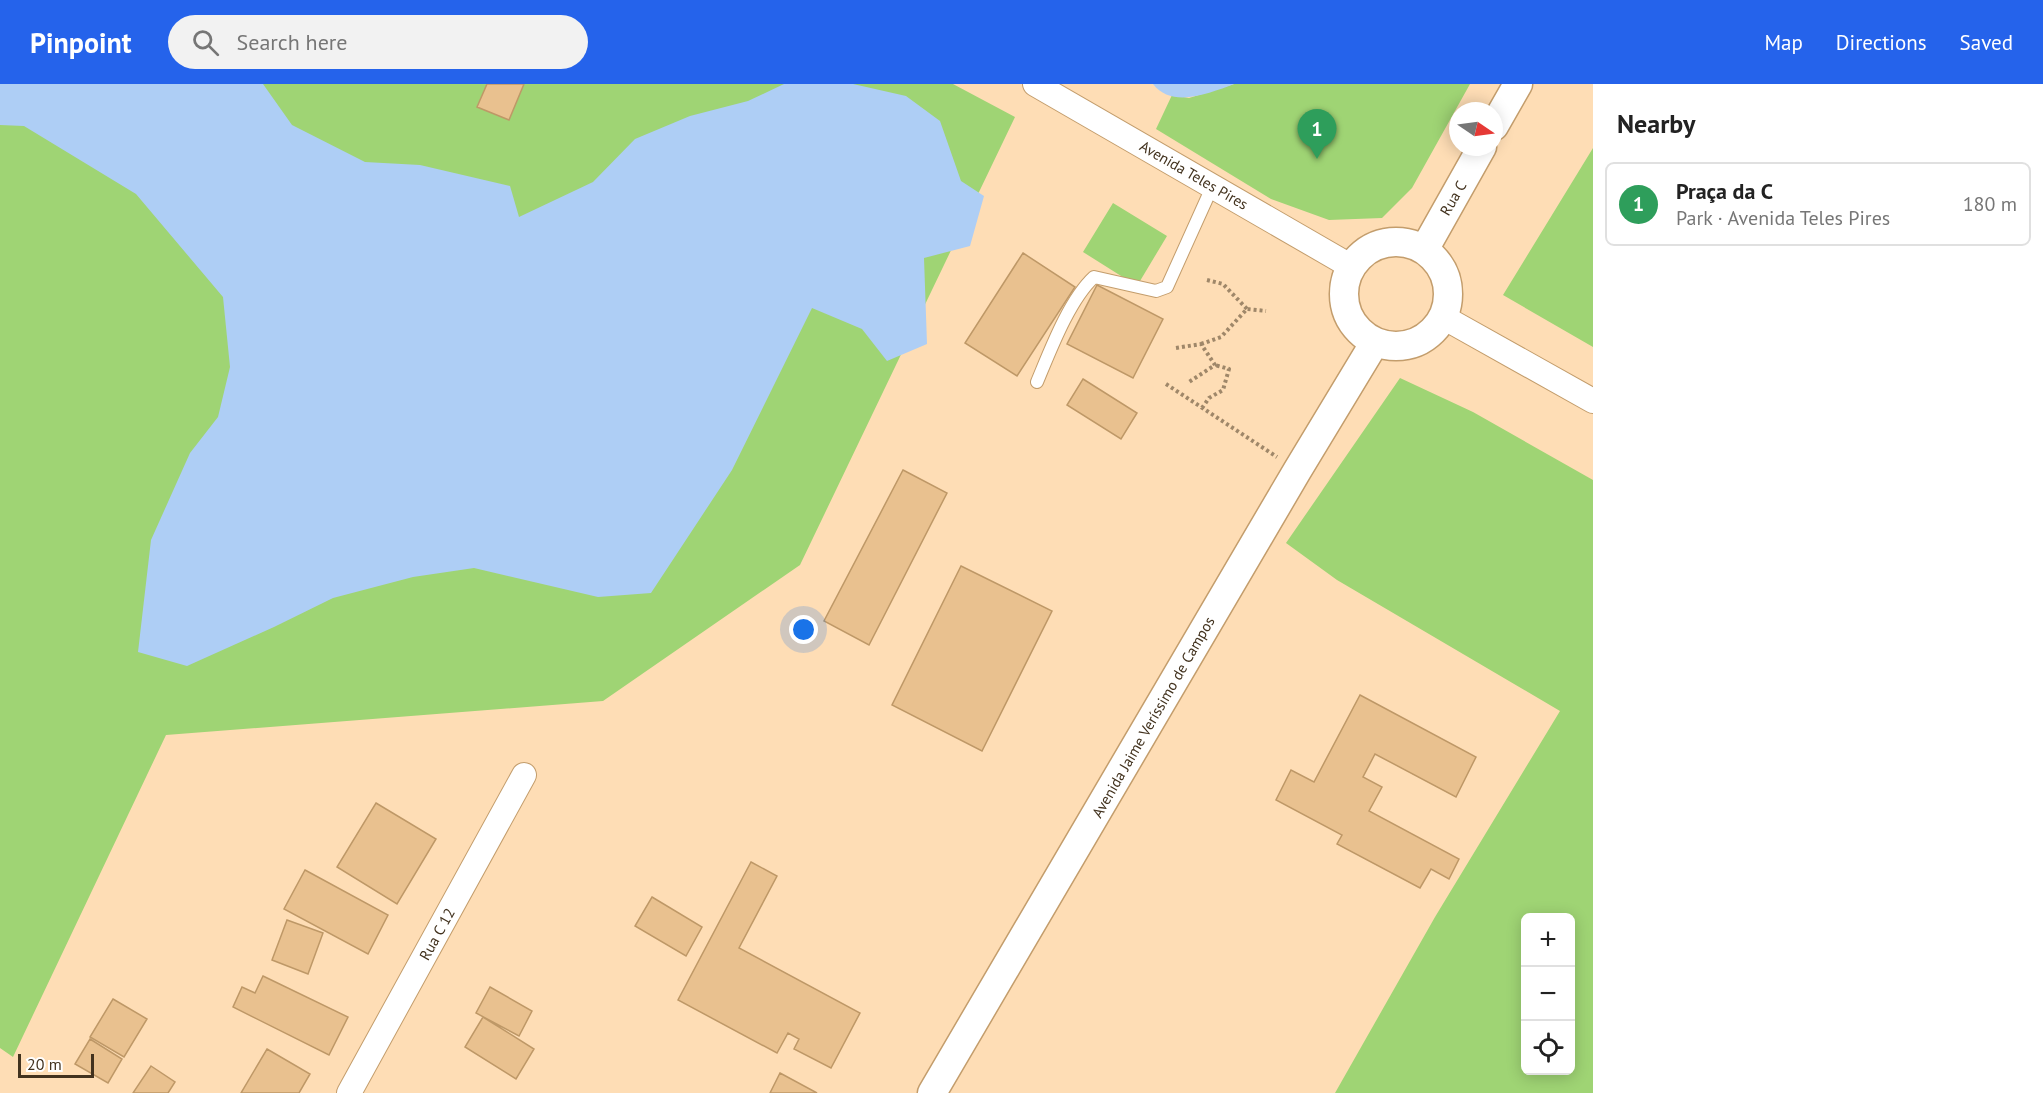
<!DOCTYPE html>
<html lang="en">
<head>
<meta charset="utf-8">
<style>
	body { margin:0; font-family:"PT Sans",sans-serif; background:#f2f2f2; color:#222 }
	.controls { position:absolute; right:18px; bottom:18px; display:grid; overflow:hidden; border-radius:9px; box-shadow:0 3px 15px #0003 }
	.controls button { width:54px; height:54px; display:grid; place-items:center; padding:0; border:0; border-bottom:2px solid #e0e0e0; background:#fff; color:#222; font:30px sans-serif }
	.compass { position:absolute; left:1449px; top:18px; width:54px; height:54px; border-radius:50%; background:#fff; box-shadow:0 3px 15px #0003; rotate:103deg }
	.scale { position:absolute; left:18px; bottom:15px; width:76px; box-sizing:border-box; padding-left:6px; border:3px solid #42321e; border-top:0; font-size:16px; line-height:21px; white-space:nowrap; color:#42321e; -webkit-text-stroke:4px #fff; paint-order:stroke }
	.you { position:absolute; left:804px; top:546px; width:21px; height:21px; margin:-15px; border:4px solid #fff; border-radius:50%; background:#1a73e8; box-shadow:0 0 0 9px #1a73e833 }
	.badge { display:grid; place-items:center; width:39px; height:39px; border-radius:50%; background:#2563eb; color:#fff; font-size:20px; font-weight:700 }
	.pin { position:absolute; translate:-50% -50px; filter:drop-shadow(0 2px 3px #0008) }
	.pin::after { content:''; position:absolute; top:32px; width:21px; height:18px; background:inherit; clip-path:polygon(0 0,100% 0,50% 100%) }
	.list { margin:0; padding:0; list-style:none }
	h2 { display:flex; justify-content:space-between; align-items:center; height:78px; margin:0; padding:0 24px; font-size:26px }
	h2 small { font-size:20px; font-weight:400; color:#767676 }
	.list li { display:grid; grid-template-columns:39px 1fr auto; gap:18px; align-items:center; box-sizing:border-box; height:84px; margin:0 12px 12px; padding:0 12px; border:2px solid #e0e0e0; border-radius:9px }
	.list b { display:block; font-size:22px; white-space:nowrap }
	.list p { margin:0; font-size:20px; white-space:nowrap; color:#767676 }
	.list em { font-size:20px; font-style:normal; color:#767676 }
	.icon { flex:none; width:33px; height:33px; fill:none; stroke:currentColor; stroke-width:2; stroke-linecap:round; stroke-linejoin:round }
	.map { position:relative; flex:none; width:1593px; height:1009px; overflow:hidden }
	header { display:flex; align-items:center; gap:36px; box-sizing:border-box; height:84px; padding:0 30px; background:#2563eb; color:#fff }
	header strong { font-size:28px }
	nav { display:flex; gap:33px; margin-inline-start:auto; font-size:21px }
	.search { width:420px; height:54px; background:#f2f2f2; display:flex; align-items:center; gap:15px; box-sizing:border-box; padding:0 21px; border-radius:33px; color:#767676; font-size:22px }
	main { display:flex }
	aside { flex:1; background:#fff }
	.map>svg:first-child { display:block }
</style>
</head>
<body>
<header>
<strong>Pinpoint</strong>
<div class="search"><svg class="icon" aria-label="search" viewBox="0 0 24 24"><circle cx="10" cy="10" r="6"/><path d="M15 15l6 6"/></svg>Search here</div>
<nav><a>Map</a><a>Directions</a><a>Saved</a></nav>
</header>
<main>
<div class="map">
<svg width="1593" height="1009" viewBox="0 0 1593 1009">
	<rect width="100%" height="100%" fill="#feddb5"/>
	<path fill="#9fd474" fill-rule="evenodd" d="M0 0H953L1015 33 800 481 603 617 166 651 13 973 0 964Z
		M1234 0H1470L1412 104 1382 134 1329 136 1271 115 1156 45 1172 11 1189 14Z
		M1593 64V263L1503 211Z
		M1113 119 1167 152 1137 202 1083 168Z
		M1400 294 1473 328 1593 396V1009H1335L1435 833 1560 627 1337 496 1286 459ZM1526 834H1570V986H1526Z"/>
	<path fill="#aecef5" d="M0 0H263L292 41 365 78 420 81 510 102 519 133 593 98 635 55 690 32 748 17 784 0H853L906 12 940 37 961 97 984 112 970 162 924 174 927 260 887 277 862 245 812 224 732 386 651 509 598 513 474 484 413 493 333 514 274 543 187 582 138 568 151 456 190 369 218 333 230 283 223 213 136 110 24 42 0 41Z
		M1153 0H1234C1210 9 1172 25 1153 0Z"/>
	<path fill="#e9c18f" stroke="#be9867" stroke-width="1.5" d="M487 0H524L509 36 477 23Z
		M1023 169 1075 203 1017 292 965 259Z
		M1097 201 1163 235 1133 294 1067 260Z
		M1083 295 1137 329 1121 355 1067 321Z
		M903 386 947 409 869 561 824 537Z
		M961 482 1052 527 982 667 892 621Z
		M1360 611 1476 673 1456 713 1375 670 1363 693 1382 703 1369 727 1459 775 1449 795 1431 785 1420 804 1337 760 1342 751 1276 716 1291 686 1314 698Z
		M376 719 436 755 397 820 337 783Z
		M751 778 777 792 739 864 860 929 831 984 794 965 799 955 788 949 777 969 678 916Z
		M305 786 388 831 368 870 284 825Z
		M652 813 702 843 686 872 635 842Z
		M287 836 323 849 308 890 272 876Z
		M263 892 348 933 329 971 233 923 242 903 255 909Z
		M490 903 532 927 519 952 476 929Z
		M113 915 147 935 124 973 90 953Z
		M483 933 534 965 516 995 465 963Z
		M90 955 122 975 108 999 75 980Z
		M267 965 310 990 299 1009H241Z
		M151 982 175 998 168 1009H133Z
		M780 989 817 1009H770Z"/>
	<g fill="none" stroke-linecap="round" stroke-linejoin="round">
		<defs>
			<path id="service" d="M1037 298C1050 267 1069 216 1094 193L1156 207 1167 203 1213 101"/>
			<path id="minor" d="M1035 0 1352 183
				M1443 233 1593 317
				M349 1009 524 691"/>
			<path id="tertiary" d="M1494 42 1518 0
				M1344 210a52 52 0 1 1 104 0a52 52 0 1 1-104 0Z
				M1424 166 1482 63
				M932 1009 1297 387 1375 258"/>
		</defs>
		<use href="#service" stroke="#c39d6c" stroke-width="14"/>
		<use href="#minor" stroke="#c39d6c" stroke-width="26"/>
		<use href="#tertiary" stroke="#c39d6c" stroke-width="31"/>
		<path stroke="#9f8769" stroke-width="4" stroke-dasharray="3 3" stroke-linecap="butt" d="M1207 196 1223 200 1247 225
			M1201 260 1221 253 1247 225 1266 227
			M1176 264 1201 260 1215 281 1189 298
			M1166 300 1277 373
			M1202 324 1209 314 1223 306 1229 285 1215 281"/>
		<use href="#service" stroke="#fff" stroke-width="12"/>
		<use href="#minor" stroke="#fff" stroke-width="24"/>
		<use href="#tertiary" stroke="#fff" stroke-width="28"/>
	</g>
	<g text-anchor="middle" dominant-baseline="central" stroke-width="5" stroke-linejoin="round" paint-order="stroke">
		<g font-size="15" fill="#42321e" stroke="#fff">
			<text transform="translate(1194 91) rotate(30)">Avenida Teles Pires</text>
			<text transform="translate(1453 114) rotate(-60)">Rua C</text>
			<text transform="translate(1153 633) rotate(-60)">Avenida Jaime Veríssimo de Campos</text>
			<text transform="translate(437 850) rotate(-61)">Rua C 12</text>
		</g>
	</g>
</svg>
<div class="controls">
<button>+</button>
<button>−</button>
<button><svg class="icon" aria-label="locate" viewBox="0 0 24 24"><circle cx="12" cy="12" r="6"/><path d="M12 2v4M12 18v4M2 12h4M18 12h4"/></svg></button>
</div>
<svg class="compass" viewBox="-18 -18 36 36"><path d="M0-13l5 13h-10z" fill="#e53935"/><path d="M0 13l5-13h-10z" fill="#767676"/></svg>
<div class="scale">20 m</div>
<div class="you"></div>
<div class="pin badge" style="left:1317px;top:75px;background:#2e9e5b">1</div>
</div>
<aside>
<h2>Nearby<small></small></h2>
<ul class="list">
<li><span class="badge" style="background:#2e9e5b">1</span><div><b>Praça da C</b><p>Park · Avenida Teles Pires</p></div><em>180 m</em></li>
</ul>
</aside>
</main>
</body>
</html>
